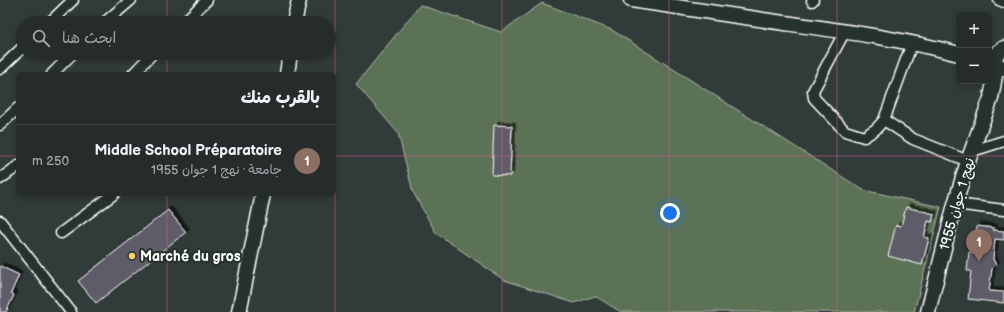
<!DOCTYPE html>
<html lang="ar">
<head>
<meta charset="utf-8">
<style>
	body { margin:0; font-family:"Balsamiq Sans","Playpen Sans Arabic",sans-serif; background:#313837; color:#f1f3f6; direction:rtl }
	.controls { position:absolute; right:12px; top:12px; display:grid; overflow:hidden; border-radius:6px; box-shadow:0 2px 6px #0003 }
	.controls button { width:36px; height:36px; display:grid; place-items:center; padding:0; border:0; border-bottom:1px solid #424847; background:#252c2b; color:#f1f3f6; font:20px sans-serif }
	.you { position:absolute; left:670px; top:213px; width:14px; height:14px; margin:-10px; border:3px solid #fff; border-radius:50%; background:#1a73e8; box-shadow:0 0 0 6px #1a73e833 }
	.badge { display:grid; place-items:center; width:26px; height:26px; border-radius:50%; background:#db2777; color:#fff; font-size:13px; font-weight:700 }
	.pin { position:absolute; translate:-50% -33px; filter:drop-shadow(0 1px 2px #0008) }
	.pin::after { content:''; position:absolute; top:21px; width:14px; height:12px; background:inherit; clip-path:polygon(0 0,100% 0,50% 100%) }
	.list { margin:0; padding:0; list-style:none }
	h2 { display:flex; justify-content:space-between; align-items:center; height:52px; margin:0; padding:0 16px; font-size:17px }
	h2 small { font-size:13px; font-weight:400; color:#a3a7a9 }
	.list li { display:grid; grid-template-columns:26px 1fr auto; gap:12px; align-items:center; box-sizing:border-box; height:72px; padding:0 16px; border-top:1px solid #424847 }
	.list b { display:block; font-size:15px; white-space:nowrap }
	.list p { margin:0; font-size:13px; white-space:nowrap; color:#a3a7a9 }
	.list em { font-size:13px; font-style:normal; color:#a3a7a9 }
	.icon { flex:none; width:22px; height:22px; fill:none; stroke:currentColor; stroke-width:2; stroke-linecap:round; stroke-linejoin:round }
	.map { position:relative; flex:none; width:1004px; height:312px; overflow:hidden; direction:ltr }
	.search { position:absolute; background:#252c2b; box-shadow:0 2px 6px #0003; left:16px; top:16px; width:320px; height:44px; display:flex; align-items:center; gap:10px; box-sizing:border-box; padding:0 14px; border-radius:22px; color:#a3a7a9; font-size:15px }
	.panel { position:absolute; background:#252c2b; box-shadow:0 2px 6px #0003; left:16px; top:72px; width:320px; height:124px; border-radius:6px; direction:rtl }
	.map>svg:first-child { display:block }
</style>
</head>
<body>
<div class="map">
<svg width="1004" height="312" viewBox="0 0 1004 312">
	<defs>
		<filter id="shadow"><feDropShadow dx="3.5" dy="-3.5" stdDeviation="0" flood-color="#0009"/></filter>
	</defs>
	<rect width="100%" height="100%" fill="#313b39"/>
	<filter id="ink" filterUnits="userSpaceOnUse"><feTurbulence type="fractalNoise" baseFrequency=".025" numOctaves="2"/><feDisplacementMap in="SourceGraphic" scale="8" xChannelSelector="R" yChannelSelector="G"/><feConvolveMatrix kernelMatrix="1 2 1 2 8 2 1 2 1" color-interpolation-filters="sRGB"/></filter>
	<g filter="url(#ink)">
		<path fill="#5c7256" stroke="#aeb8aa" d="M542 3 612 30 863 190 941 207 914 312H621L595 296 574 303 504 280 436 233 413 192 398 133 356 84 420 5 501 32Z"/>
		<path fill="#5d5c67" stroke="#fff" filter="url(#shadow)" d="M494 125 512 126 510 176 492 175Z
			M906 207 934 214 932 222 928 221 924 237 929 238 922 265 888 256 896 225 901 226Z
			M168 210 186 232 96 303 78 281Z
			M977 226 994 228 993 230 1004 231V240L995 239 993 259 996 265 992 269 989 291 1004 292V303L968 299 971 271H967L969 252H974Z
			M0 266 19 275 11 293 14 295 6 312H0Z"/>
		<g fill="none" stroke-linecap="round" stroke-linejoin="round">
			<defs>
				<path id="street" d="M999 0 1004 2
					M812 1 813 0
					M49 23 73 0
					M104 23 131 0
					M183 23 207 0
					M845 31 813 91 814 98 845 131 864 137 876 129 884 120 912 43
					M0 69 23 47
					M52 74 73 53
					M133 74 153 53
					M884 120 913 139 968 161
					M0 125 18 108
					M972 151 1004 141
					M0 179 18 166
					M955 204 1004 210
					M0 221 71 312
					M61 233 114 194"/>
				<path id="secondary" d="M631 0C683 8 734 16 785 23 843 31 902 39 959 54
					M294 23 299 0
					M1004 48 997 53 995 60 997 65 1004 68
					M287 74 290 53
					M239 312 263 194
					M928 312 955 204 968 161 991 98 997 65"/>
			</defs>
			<use href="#street" stroke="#fff" stroke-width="13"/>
			<use href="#secondary" stroke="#fff" stroke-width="17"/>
			<use href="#street" stroke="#26332d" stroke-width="10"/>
			<use href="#secondary" stroke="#26332d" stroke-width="14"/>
		</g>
	</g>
	<path fill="none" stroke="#d45d8c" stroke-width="1" stroke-opacity="0.55" d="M167 0V23M335 0V312M502 0V312M669 0V312M837 0V312M167 53V74M0 156H18M334 156H1004M167 194V312"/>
	<circle fill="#ffd166" stroke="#26332d" stroke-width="1.5" cx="132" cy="256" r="4"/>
	<g text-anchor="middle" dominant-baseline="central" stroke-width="4" stroke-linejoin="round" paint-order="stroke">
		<g font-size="14" fill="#fff" stroke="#26332d">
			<text transform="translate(957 204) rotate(-74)">نهج 1 جوان 1955</text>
		</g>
		<g font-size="14" font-weight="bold" fill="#fff" stroke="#26332d" text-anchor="start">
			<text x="140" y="256">Marché du gros</text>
		</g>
	</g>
</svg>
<div class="controls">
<button>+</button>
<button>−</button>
</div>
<div class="you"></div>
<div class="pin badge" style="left:979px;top:262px;background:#8d6e63">1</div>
<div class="search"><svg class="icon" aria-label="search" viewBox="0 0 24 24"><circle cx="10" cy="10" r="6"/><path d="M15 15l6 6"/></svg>ابحث هنا</div>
<section class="panel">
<h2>بالقرب منك<small></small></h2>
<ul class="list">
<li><span class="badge" style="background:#8d6e63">1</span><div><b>Middle School Préparatoire</b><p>جامعة · نهج 1 جوان 1955</p></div><em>250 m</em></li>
</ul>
</section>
</div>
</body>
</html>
